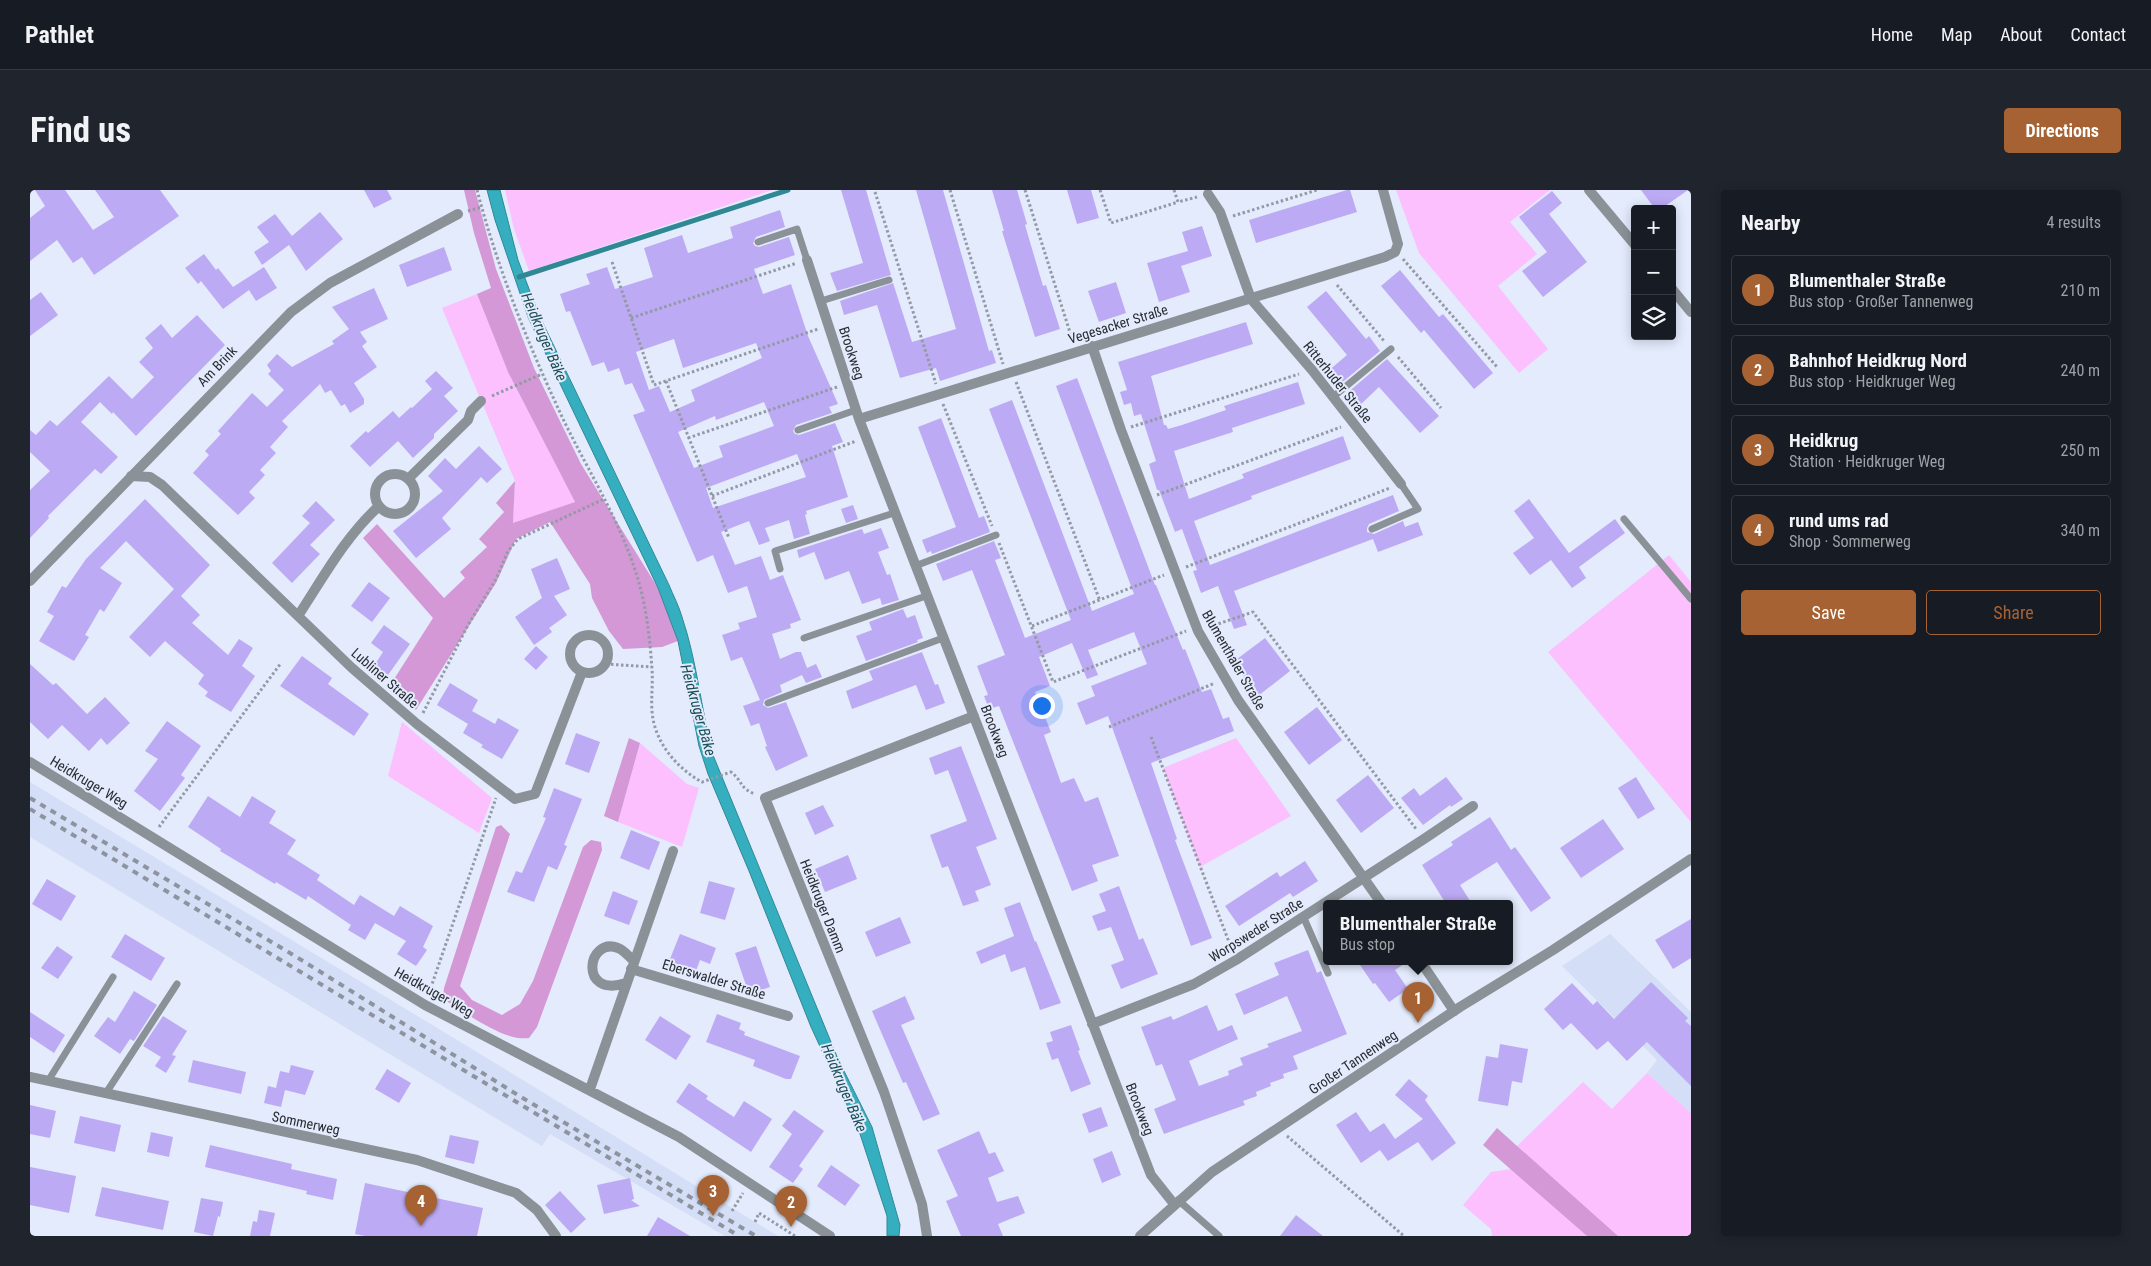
<!DOCTYPE html>
<html lang="en">
<head>
<meta charset="utf-8">
<style>
	body { margin:0; font-family:"Roboto Condensed",sans-serif; background:#20242c; color:#f1f3f6 }
	.controls { position:absolute; right:15px; top:15px; display:grid; overflow:hidden; border-radius:5px; box-shadow:0 2px 12px #0003 }
	.controls button { width:45px; height:45px; display:grid; place-items:center; padding:0; border:0; border-bottom:1px solid #363941; background:#171b24; color:#f1f3f6; font:25px sans-serif }
	.you { position:absolute; left:1011px; top:515px; width:18px; height:18px; margin:-12px; border:4px solid #fff; border-radius:50%; background:#1a73e8; box-shadow:0 0 0 8px #1a73e833 }
	.badge { display:grid; place-items:center; width:32px; height:32px; border-radius:50%; background:#a66232; color:#fff; font-size:16px; font-weight:700 }
	.pin { position:absolute; translate:-50% -41px; filter:drop-shadow(0 1px 2px #0008) }
	.pin::after { content:''; position:absolute; top:26px; width:18px; height:15px; background:inherit; clip-path:polygon(0 0,100% 0,50% 100%) }
	.popup { position:absolute; left:1293px; top:710px; width:190px; height:65px; box-sizing:border-box; display:grid; place-content:center; border-radius:5px; background:#171b24; filter:drop-shadow(0 1px 4px #0005); font-size:16px; white-space:nowrap; color:#9ea1a6 }
	.popup b { font-size:19px; color:#f1f3f6 }
	.popup::after { content:''; position:absolute; left:50%; top:100%; margin-left:-10px; border:10px solid transparent; border-top-color:#171b24 }
	.list { margin:0; padding:0; list-style:none }
	h2 { display:flex; justify-content:space-between; align-items:center; height:65px; margin:0; padding:0 20px; font-size:21px }
	h2 small { font-size:16px; font-weight:400; color:#9ea1a6 }
	.list li { display:grid; grid-template-columns:32px 1fr auto; gap:15px; align-items:center; box-sizing:border-box; height:70px; margin:0 10px 10px; padding:0 10px; border:1px solid #363941; border-radius:5px }
	.list b { display:block; font-size:19px; white-space:nowrap }
	.list p { margin:0; font-size:16px; white-space:nowrap; color:#9ea1a6 }
	.list em { font-size:16px; font-style:normal; color:#9ea1a6 }
	.actions { display:flex; gap:10px; padding:15px 20px }
	.actions a { flex:1; padding:11px 0; border:1px solid #a66232; border-radius:5px; text-align:center; font-size:18px; color:#a66232 }
	.actions .main { background:#a66232; color:#fff }
	.icon { flex:none; width:28px; height:28px; fill:none; stroke:currentColor; stroke-width:2; stroke-linecap:round; stroke-linejoin:round }
	.map { position:relative; flex:none; width:1661px; height:1046px; overflow:hidden; border-radius:5px }
	header { display:flex; align-items:center; gap:30px; box-sizing:border-box; height:70px; padding:0 25px; background:#171b24; border-bottom:1px solid #363941 }
	header strong { font-size:24px }
	nav { display:flex; gap:28px; margin-inline-start:auto; font-size:18px }
	.intro { display:flex; align-items:center; justify-content:space-between; box-sizing:border-box; height:120px; padding:0 30px }
	h1 { margin:0; font-size:35px }
	.button { padding:12px 22px; border-radius:5px; background:#a66232; color:#fff; font-size:18px; font-weight:700 }
	main { display:flex; gap:30px; padding:0 30px }
	aside { flex:1; background:#171b24; border-radius:5px; box-shadow:0 2px 12px #0003 }
	.map>svg:first-child { display:block }
</style>
</head>
<body>
<header>
<strong>Pathlet</strong>
<nav><a>Home</a><a>Map</a><a>About</a><a>Contact</a></nav>
</header>
<div class="intro"><h1>Find us</h1><a class="button">Directions</a></div>
<main>
<div class="map">
<svg width="1661" height="1046" viewBox="0 0 1661 1046">
	<rect width="100%" height="100%" fill="#e3ebfc"/>
	<path fill="#d4def6" d="M0 592 437 856 748 1046H695L520 944 512 956 0 647Z
		M1580 744 1661 822V923L1617 883 1627 870 1532 776Z"/>
	<path fill="#fbc0fd" d="M475 0H742L499 81 484 39Z
		M1366 0H1520L1480 32 1507 64 1468 96 1518 159 1489 183 1389 63Z
		M447 104 478 182 545 312 483 334 485 291 412 118Z
		M1639 365 1661 392V632L1518 462Z
		M372 532 462 608 449 643 358 586Z
		M1206 548 1261 626 1170 677 1133 578Z
		M610 553 657 594 669 598 652 657 588 632Z
		M1617 883 1661 923V1046H1588L1487 956 1553 892 1582 919Z
		M1481 979 1557 1046H1462L1461 1039 1433 1015 1461 982Z"/>
	<path fill="#d398d5" d="M434 0H445L466 79 504 178 551 274 628 398 648 451 632 457 593 459 579 441 562 408 560 394 520 332 486 349 466 393 386 520 359 497 403 428 333 348 347 334 414 408 435 388 430 382 457 357 449 349 474 322 466 313 485 291 483 333 545 312 478 182 447 104 461 98 444 43Z
		M599 548 610 553 588 632 574 626Z
		M471 635 480 644 430 796 442 810 472 825 490 814 503 791 553 657 561 650 571 652 572 660 507 837 499 848C474 852 435 822 413 809L414 798 466 637Z
		M1467 938 1588 1046H1557L1453 955Z"/>
	<path fill="#35afbf" stroke="#318895" d="M457 0H470L488 70 509 125 639 395C643 405 649 416 652 427 667 471 671 519 683 565L808 869 842 937 870 1035 869 1046H857V1026L829 941 781 837 719 681 678 584 669 556 648 451 628 398 498 127 465 30Z"/>
	<g fill="none" stroke-linecap="round" stroke-linejoin="round">
		<path stroke="#318895" stroke-width="5" d="M489 87 758 0"/>
	</g>
	<path fill="#bdaaf4" fill-rule="evenodd" d="M5 0H35L63 40 84 27 65 0H130L149 26 64 85 52 67 43 73 27 50 0 71V28L15 16Z
		M334 0H357L362 9 344 18Z
		M811 0H836L861 85 807 101 800 83 833 73Z
		M886 0H913L959 161 962 160 966 173 910 191 906 178 870 188 847 115 814 125 810 111 863 93 882 152 926 139Z
		M962 0H987L997 34 995 35 1013 96 1016 95 1030 139 1005 147 972 41H974Z
		M1037 0H1061L1069 28 1047 34Z
		M1317 0H1320L1327 22 1226 53 1219 30Z
		M1611 0H1658L1631 19H1625Z
		M1522 1 1532 13 1519 24 1557 72 1513 107 1492 81 1517 62 1489 27Z
		M750 20 755 37 726 47 723 53 725 56 729 57 759 47 765 65 724 79 733 104 761 94 778 146 808 214 799 217 802 223 766 235 763 241 765 244 769 245 805 233 813 252 802 256 818 307 776 321 777 324 775 325 780 344 764 349 759 330 735 338 740 351 729 355 719 331 691 342 705 375 731 366 740 390 753 385 771 430 760 434 761 438 742 444 750 469 766 462H771L777 478 786 474 792 487 776 493 772 485 750 495 752 502 734 510 733 515 738 518 756 512 778 566 746 581 735 557 737 556 729 533 721 536 713 516 730 510 712 467 701 471 692 445 710 439 708 433 727 427 717 396 698 403 683 365 667 372 603 225 615 221 602 193 595 195 589 178 578 182 574 172 562 176 540 121 536 122 530 104 560 94 556 84 577 77 585 99 623 87 614 58 652 45 658 63 703 48 700 37ZM644 149 653 178 726 153 732 168 661 200 665 211 640 222 629 196 619 200 606 162ZM734 212 744 236 689 256 693 267 664 278 648 242 685 226 686 230ZM767 264 776 287 683 318 676 298Z
		M290 22 313 49 276 81 259 55 232 75 224 62 239 52 227 37 245 24 262 46Z
		M1172 36 1182 66 1151 76 1160 102 1129 112 1117 73 1158 61 1152 42Z
		M414 57 422 80 377 97 369 75Z
		M174 64 186 80 188 78 203 97 234 77 247 98 226 111 219 100 193 119 171 91 168 94 155 78Z
		M1370 80 1409 127 1413 124 1463 183 1444 199 1394 140 1391 143 1351 96Z
		M1086 92 1096 123 1069 132 1058 101Z
		M344 98 358 129 330 142 337 152 332 156 347 177 324 193 334 209V214L320 223 315 214 311 216 301 200 295 203 290 194 252 231 258 237 240 257 246 263 230 280 235 285 219 302 225 308 208 325 163 283 179 265 175 261 191 244 188 241 222 203 237 217 254 200 238 184 241 181 237 175 247 164 262 177 304 154 302 151 319 139 302 117Z
		M1296 101 1336 149 1339 146 1350 161 1309 195 1297 182 1317 165 1277 117Z
		M11 102 28 125 0 146V110Z
		M167 125 195 155 106 246 83 222 82 224 70 212 51 232 88 267 71 284 65 279 18 326 19 328 0 348V300L20 281 0 262V240L6 245 20 230 27 236 79 186 102 209 124 187 109 172 123 158 115 148 131 134 142 148Z
		M1216 132 1223 154 1121 186 1134 235H1136L1138 239 1152 235 1196 220 1194 216 1268 192 1275 214 1202 238 1203 242 1144 261 1159 309 1214 288 1212 284 1313 246 1321 269 1221 306 1222 309 1164 331 1180 375 1363 305 1369 321 1339 334 1337 338V342L1344 344 1373 331 1375 337 1388 332 1393 345 1348 362 1343 349 1204 401 1217 435 1204 439 1188 396 1171 403 1163 381 1167 380 1152 339 1145 342 1129 300H1127L1119 274 1126 271 1111 224 1104 226 1101 213 1094 215 1090 202 1097 200 1088 172Z
		M1357 169 1409 226 1390 243 1349 197 1328 217 1316 204Z
		M406 181 423 198 414 206 428 221 404 244V248L383 268 368 251 340 277 320 256 336 241 338 243 363 221 369 228 381 217 382 218 402 199 395 191Z
		M1047 188 1125 395H1126L1153 460 1155 459 1172 502 1181 499 1193 529 1199 527 1204 541 1121 573 1147 649 1145 650 1182 748 1161 756 1078 526 1056 535 1047 513 1065 506 1061 496 1117 474 1104 442 1058 460 1068 485 1057 489 1042 453 1009 467 1020 496 1005 502 1021 542 1014 545 1031 593 1044 588 1055 612 1068 607 1089 666 1062 675 1068 691 1042 701 969 516 959 519 954 506 958 505 947 476 975 465 942 380 913 391 906 374 964 351 971 368 965 370 995 448 1041 430 959 219 982 210 1062 421 1104 404 1026 196Z
		M911 228 949 328 954 326 960 342 902 364 901 361 897 363 892 350 926 337 888 237Z
		M449 256 472 279 457 293 451 287 412 328 421 339 386 368 363 341 413 301 398 286 415 268 426 279Z
		M115 309 180 375 151 406 170 425 162 433 198 465 209 449 223 458 212 476 225 486 201 522 175 506 178 502 168 494 174 485 135 451 120 467 99 447 144 399 96 351 70 378 92 393 74 422 70 419 55 445 59 447 44 471 9 451 24 426 17 422 32 396 36 398 56 369Z
		M1499 309 1539 363 1585 329 1595 343 1549 377 1556 388 1542 398 1521 370 1500 385 1483 363 1504 348 1484 321Z
		M286 311 305 330 280 355 290 364 262 393 242 373 280 333 272 326Z
		M823 315 828 329 816 333 811 319Z
		M851 338 859 358 848 362 857 385 860 384 869 410 852 415 850 408 832 414 819 381 795 390 784 361V362L769 368 767 360 832 339 834 344Z
		M527 368 540 399 524 406 537 425 519 438 522 442 504 455 485 427 512 408 501 379Z
		M339 392 360 408 342 432 321 416Z
		M873 419 877 428 885 425 893 448 887 450 888 452 836 471 826 446 842 440 839 432Z
		M354 435 380 454 358 485 344 476 353 462 341 453Z
		M1235 448 1260 481 1228 506 1203 472Z
		M506 456 518 467 506 480 494 469Z
		M892 462 905 495 908 494 915 513 896 520 886 495 822 519 816 501 843 490 839 481Z
		M272 466 302 488 298 494 339 524 324 546 250 496Z
		M0 474 23 495 26 493 57 524 75 507 100 533 77 555 71 548 59 561 32 535 18 549 0 532Z
		M420 493 448 510 442 521 465 534 468 528 489 540 472 569 451 557 453 555 433 543 438 534 407 515Z
		M1287 517 1312 550 1279 575 1254 542Z
		M137 531 171 556 151 585 155 588 130 621 104 601 128 569 115 561Z
		M546 543 570 552 559 583 535 574Z
		M931 556 967 649 946 657 961 695 945 701 949 711 933 716 918 676 912 678 900 645 937 631 918 580 905 585 899 568Z
		M1338 585 1364 618 1331 643 1306 610Z
		M1416 587 1433 609 1421 617 1420 615 1393 635 1371 608 1384 598 1390 606Z
		M1606 587 1625 619 1608 629 1588 598Z
		M524 598 552 609 534 655 537 656 527 680 518 676 504 712 477 702 486 681 492 683 516 628 513 627Z
		M178 606 210 627 222 606 246 621 239 633 266 650 257 664 290 685 287 690 324 715 330 705 364 726 370 716 403 736 393 757 397 760 386 776 367 764 376 751 345 733 335 750 318 740 321 735 278 706 276 710 246 692 245 694 190 661 191 659 158 637Z
		M793 615 804 636 785 645 775 623Z
		M1460 627 1481 660 1485 657 1521 708 1501 722 1467 672 1430 695 1442 714H1416L1392 675 1423 655 1421 652Z
		M1573 629 1594 659 1551 688 1530 658Z
		M601 640 630 652 619 680 590 668Z
		M818 665 827 689 795 702 785 679Z
		M1275 671 1288 691 1263 707 1260 703 1209 736 1195 716 1247 682 1250 687Z
		M17 689 46 706 31 731 2 714Z
		M679 691 705 698 695 730 670 723Z
		M1089 696 1109 750 1113 748 1128 784 1091 799 1081 775 1094 770 1081 737 1068 741 1062 726 1076 721 1069 704Z
		M583 701 608 711 599 735 574 726Z
		M990 712 1005 752 1006 751 1031 813 1010 820 995 777 981 782 975 764 951 774 946 762 984 746 974 718Z
		M870 727 881 753 846 767 835 742Z
		M1661 729V768L1643 779 1625 750Z
		M95 744 135 768 121 791 81 767Z
		M650 744 686 758 680 774 670 770 663 789 636 779Z
		M27 756 43 767 28 789 11 778Z
		M726 756 740 797 719 804 705 763Z
		M1278 760 1287 783 1291 781 1317 844 1263 866 1268 879 1253 884 1254 888 1240 893 1241 896 1226 902 1227 906 1213 911 1215 915 1134 944 1124 919 1146 910 1132 874 1126 876 1111 837 1141 826 1143 830 1177 815 1188 841 1202 835 1208 849 1159 871 1169 896 1199 885 1198 881 1213 875 1210 868 1239 857 1237 854 1272 841 1257 806 1214 825 1205 804 1249 785 1244 773Z
		M1328 772H1377L1365 780 1378 799 1359 812 1345 793 1343 794Z
		M1621 792 1658 828 1655 831 1661 836V896L1617 852 1597 871 1578 851 1567 860 1541 833 1533 840 1514 819 1542 793 1563 815 1567 811 1584 829Z
		M104 801 127 815 104 851 100 849 90 864 64 846 78 827 85 832Z
		M875 806 885 829 871 835 910 924 893 931 876 892 873 893 842 821Z
		M0 822 35 845 24 863 0 847Z
		M687 824 711 833 709 839 715 842 714 845 770 866 761 889H756L723 876 725 870 676 852Z
		M133 826 157 841 142 865 146 866 136 883 125 876 131 867 113 856Z
		M630 826 661 846 646 870 615 850Z
		M1041 835 1050 860 1048 861 1061 894 1041 902 1028 868 1022 870 1016 853 1023 851 1020 842Z
		M1470 854 1498 859 1492 893 1482 891 1478 916 1448 911 1456 866 1468 868Z
		M163 870 216 882 211 904 158 892Z
		M261 875 284 881 275 905 255 900 251 917 234 913 238 896 246 898 250 881 259 883Z
		M357 879 381 893 369 913 345 899Z
		M1379 889 1398 906 1395 910 1426 953 1402 971 1388 952 1358 971 1350 960 1331 973 1306 935 1326 922 1340 942 1354 933 1365 949 1393 929 1365 905Z
		M659 893 678 906 676 909 704 927 714 911 742 929 721 962 646 912Z
		M0 915 26 921 20 948 0 944Z
		M1071 917 1078 936 1059 943 1052 924Z
		M764 920 794 941 769 976 773 979 763 993 739 977 762 944 752 936Z
		M50 926 91 935 85 962 44 953Z
		M949 941 959 964 965 962 974 981 958 988 967 1012 988 1006 995 1023 968 1034 973 1046H931L916 1011 928 1006 907 960Z
		M121 942 143 947 139 967 117 962Z
		M420 945 449 951 444 974 415 967Z
		M180 955 262 974 261 979 307 989 303 1010 276 1004 277 1001 175 977Z
		M1082 961 1091 985 1072 993 1063 969Z
		M801 975 830 995 815 1016 787 996Z
		M0 977 46 986 39 1023 0 1015Z
		M600 988 604 1009 601 1010 610 1016 574 1024 567 995Z
		M335 993 453 1018 447 1046H335L325 1044Z
		M72 997 139 1011 133 1040 65 1026Z
		M530 1001 556 1029 541 1043 515 1015Z
		M171 1008 193 1012 190 1027 188 1026 183 1046 164 1042Z
		M229 1020 245 1023 240 1046H220L223 1031 227 1032Z
		M1266 1025 1293 1046H1250Z
		M628 1027 660 1046H617Z"/>
	<g fill="none" stroke-linecap="round" stroke-linejoin="round">
		<path stroke="#9399a5" stroke-width="3" stroke-dasharray="2.5 2.5" stroke-linecap="butt" d="M447 0C468 80 500 159 535 233 561 286 593 336 609 393 617 421 620 451 622 479 623 493 621 507 622 521 624 551 646 578 672 592L701 582C713 591 709 598 725 604
			M920 0 973 174
			M995 0 1043 152
			M1070 0 1081 33 1148 12
			M1144 0 1148 12 1167 7
			M845 2 906 194
			M438 21 452 17
			M1203 26 1287 0
			M1373 69 1467 177
			M582 72 624 195 788 139
			M1307 95 1354 151
			M601 128 767 73
			M1368 167 1411 218
			M636 191 699 348
			M986 192 1070 411
			M462 206 512 184
			M913 214 962 336
			M1101 237 1269 184
			M658 248 807 197
			M1127 305 1311 237
			M682 306 826 251
			M969 353 1023 492 1156 441
			M1156 377 1360 298
			M1002 436 1134 385
			M1179 437 1223 422 1386 639
			M576 474 622 477
			M393 523 438 435 466 389 478 361 488 349 574 309
			M1079 537 1185 493
			M1121 547 1202 760
			M129 637 251 473
			M399 803 466 608
			M1257 946 1374 1046
			M702 1021 713 1003
			M725 1032 729 1023 765 1046"/>
		<path stroke="#8b9297" stroke-width="7" d="M728 52 767 39 777 70
			M791 111 859 90
			M1303 207 1361 159
			M768 240 826 220
			M1594 329 1661 409
			M1342 339 1388 319 1371 294
			M885 376 966 345
			M750 379 745 361 864 323
			M774 448 896 406
			M738 513 913 448
			M1273 726 1298 783
			M18 891 83 787
			M76 903 147 794
			M1148 1010 1189 1046"/>
		<path stroke="#8b9297" stroke-width="10" d="M1559 0 1605 55
			M1178 4 1190 22 1221 109 1282 180 1371 294
			M777 70 829 229 1121 985 1144 1014
			M1642 99 1661 122
			M1062 156 1091 240 1168 441 1208 510 1352 714
			M829 229 1355 67 1365 62 1368 54 1353 0
			M345 304a20 20 0 1 1 40 0a20 20 0 1 1-40 0Z
			M101 286 120 287 132 295 322 478 387 534 485 609 505 604 552 482
			M378 289 438 230 441 221 451 211
			M0 391 261 122 300 93 428 24
			M268 426C293 388 315 347 349 316
			M540 464a19 19 0 1 1 38 0a19 19 0 1 1-38 0Z
			M0 572 395 815 649 947 800 1046
			M1391 772 1424 821
			M601 779 758 826
			M596 793C548 809 557 746 588 758 594 760 599 767 604 771
			M1062 834 1164 794 1206 770 1394 649 1443 616
			M0 887 387 970 486 1003 507 1020 526 1046
			M560 899 643 661
			M897 1046 892 1014 854 902 735 608 944 526"/>
		<path stroke="#8b9297" stroke-width="10" d="M1110 1046 1182 982 1430 817 1523 760 1661 669"/>
		<path stroke="#8d939f" stroke-width="4" stroke-dasharray="6 6" stroke-linecap="butt" d="M0 608 265 766 491 907 726 1046
			M0 619 709 1046"/>
	</g>
	<g text-anchor="middle" dominant-baseline="central" stroke-width="4" stroke-linejoin="round" paint-order="stroke">
		<g font-size="14" fill="#292c32" stroke="#e3ebfc">
			<text transform="translate(1088 134) rotate(-17)">Vegesacker Straße</text>
			<text transform="translate(822 163) rotate(72)">Brookweg</text>
			<text transform="translate(187 176) rotate(-46)">Am Brink</text>
			<text transform="translate(1308 192) rotate(51)">Ritterhuder Straße</text>
			<text transform="translate(1204 470) rotate(60)">Blumenthaler Straße</text>
			<text transform="translate(355 488) rotate(41)">Lubliner Straße</text>
			<text transform="translate(965 541) rotate(69)">Brookweg</text>
			<text transform="translate(59 592) rotate(31)">Heidkruger Weg</text>
			<text transform="translate(793 716) rotate(68)">Heidkruger Damm</text>
			<text transform="translate(1226 740) rotate(-32)">Worpsweder Straße</text>
			<text transform="translate(684 789) rotate(17)">Eberswalder Straße</text>
			<text transform="translate(404 802) rotate(29)">Heidkruger Weg</text>
			<text transform="translate(1323 872) rotate(-34)">Großer Tannenweg</text>
			<text transform="translate(1110 919) rotate(69)">Brookweg</text>
			<text transform="translate(276 933) rotate(12)">Sommerweg</text>
		</g>
		<g font-size="15" font-style="italic" fill="#1a4d54" stroke="#e3ebfc">
			<text transform="translate(514 147) rotate(67)">Heidkruger Bäke</text>
			<text transform="translate(668 520) rotate(74)">Heidkruger Bäke</text>
			<text transform="translate(814 898) rotate(67)">Heidkruger Bäke</text>
		</g>
	</g>
</svg>
<div class="controls">
<button>+</button>
<button>−</button>
<button><svg class="icon" aria-label="layers" viewBox="0 0 24 24"><path d="M12 4l9 5-9 5-9-5zM3 14l9 5 9-5"/></svg></button>
</div>
<div class="you"></div>
<div class="pin badge" style="left:1388px;top:833px">1</div>
<div class="popup"><b>Blumenthaler Straße</b>Bus stop</div>
<div class="pin badge" style="left:761px;top:1037px">2</div>
<div class="pin badge" style="left:683px;top:1026px">3</div>
<div class="pin badge" style="left:391px;top:1036px">4</div>
</div>
<aside>
<h2>Nearby<small>4 results</small></h2>
<ul class="list">
<li><span class="badge">1</span><div><b>Blumenthaler Straße</b><p>Bus stop · Großer Tannenweg</p></div><em>210 m</em></li>
<li><span class="badge">2</span><div><b>Bahnhof Heidkrug Nord</b><p>Bus stop · Heidkruger Weg</p></div><em>240 m</em></li>
<li><span class="badge">3</span><div><b>Heidkrug</b><p>Station · Heidkruger Weg</p></div><em>250 m</em></li>
<li><span class="badge">4</span><div><b>rund ums rad</b><p>Shop · Sommerweg</p></div><em>340 m</em></li>
</ul>
<div class="actions"><a class="main">Save</a><a>Share</a></div>
</aside>
</main>
</body>
</html>
